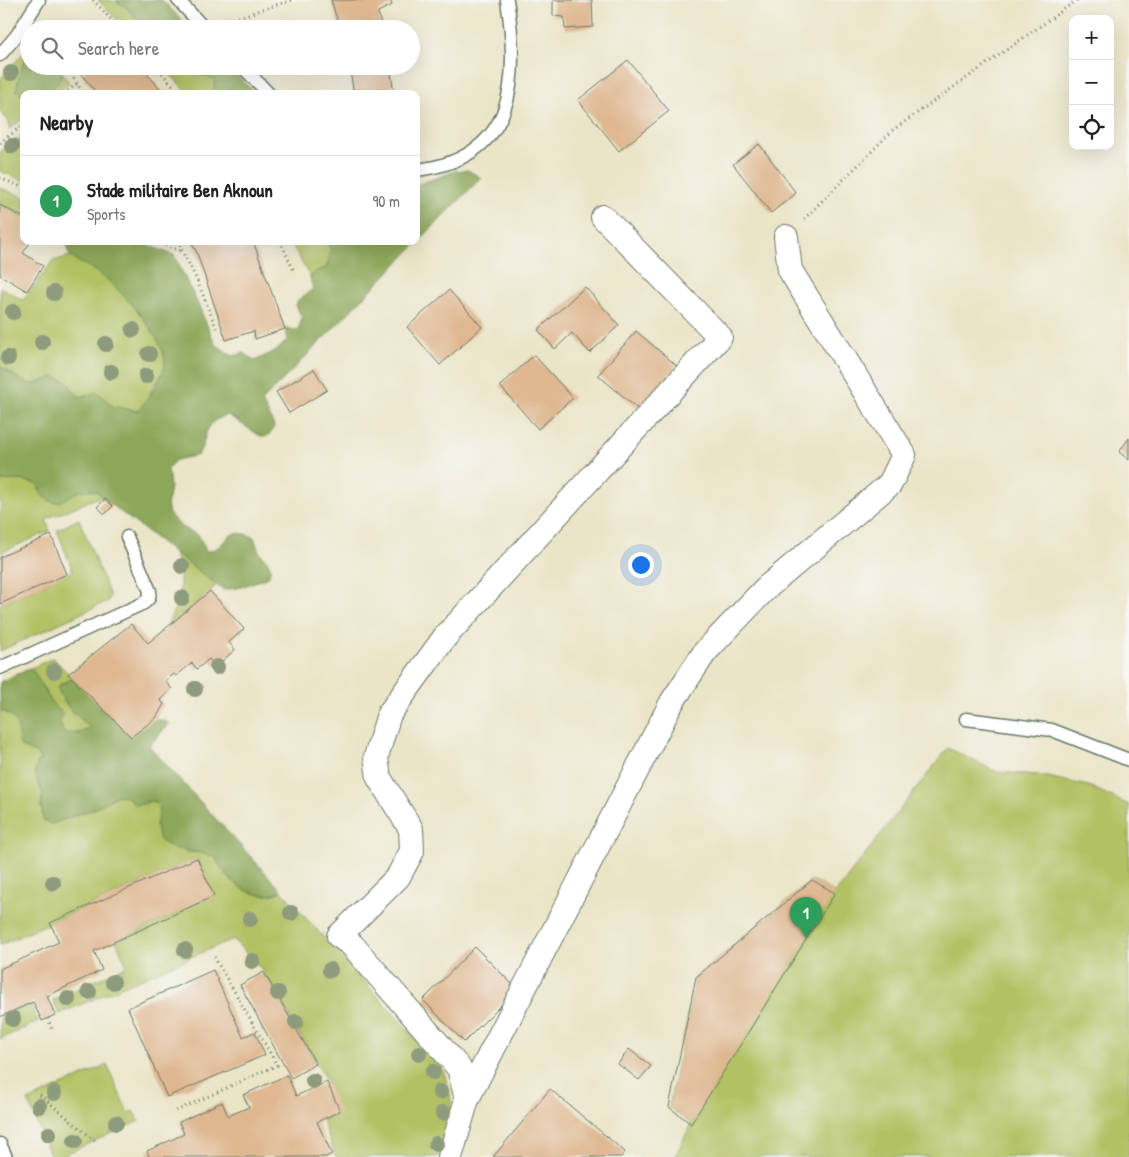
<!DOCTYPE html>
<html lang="en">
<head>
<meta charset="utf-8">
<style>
	body { margin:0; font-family:"Patrick Hand",sans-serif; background:#f2f2f2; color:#222 }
	.controls { position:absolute; right:15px; top:15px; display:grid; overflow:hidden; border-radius:10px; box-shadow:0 5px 20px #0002 }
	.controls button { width:45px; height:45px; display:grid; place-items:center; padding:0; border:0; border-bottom:1px solid #e0e0e0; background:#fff; color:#222; font:25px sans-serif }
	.you { position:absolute; left:640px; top:564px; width:18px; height:18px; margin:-12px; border:4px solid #fff; border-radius:50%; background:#1a73e8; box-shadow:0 0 0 8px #1a73e833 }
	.badge { display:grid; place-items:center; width:32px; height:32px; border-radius:50%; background:#111827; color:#fff; font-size:16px; font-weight:700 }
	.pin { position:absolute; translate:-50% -41px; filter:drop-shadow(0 1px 2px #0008) }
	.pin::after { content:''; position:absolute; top:26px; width:18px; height:15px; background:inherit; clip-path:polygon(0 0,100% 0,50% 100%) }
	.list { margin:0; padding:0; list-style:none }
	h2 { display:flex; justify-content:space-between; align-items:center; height:65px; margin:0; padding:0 20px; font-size:21px }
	h2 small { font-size:16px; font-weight:400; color:#767676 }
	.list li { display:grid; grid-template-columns:32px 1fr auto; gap:15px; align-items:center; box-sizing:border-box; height:90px; padding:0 20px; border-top:1px solid #e0e0e0 }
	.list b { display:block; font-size:19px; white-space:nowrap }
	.list p { margin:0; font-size:16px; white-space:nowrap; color:#767676 }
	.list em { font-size:16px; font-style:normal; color:#767676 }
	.icon { flex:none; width:28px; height:28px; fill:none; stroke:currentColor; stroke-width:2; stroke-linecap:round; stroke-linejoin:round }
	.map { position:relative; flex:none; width:1129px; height:1157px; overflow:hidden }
	.search { position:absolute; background:#fff; box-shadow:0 5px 20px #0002; left:20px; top:20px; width:400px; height:55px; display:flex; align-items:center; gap:12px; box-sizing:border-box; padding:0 18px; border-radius:28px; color:#767676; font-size:19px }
	.panel { position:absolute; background:#fff; box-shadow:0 5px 20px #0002; left:20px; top:90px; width:400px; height:155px; border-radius:10px }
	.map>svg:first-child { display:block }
</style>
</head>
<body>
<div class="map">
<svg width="1129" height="1157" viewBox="0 0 1129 1157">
	<rect width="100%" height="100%" fill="#f6f6f2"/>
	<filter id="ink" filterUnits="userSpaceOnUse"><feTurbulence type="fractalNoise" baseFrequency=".02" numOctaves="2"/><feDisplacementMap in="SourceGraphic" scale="10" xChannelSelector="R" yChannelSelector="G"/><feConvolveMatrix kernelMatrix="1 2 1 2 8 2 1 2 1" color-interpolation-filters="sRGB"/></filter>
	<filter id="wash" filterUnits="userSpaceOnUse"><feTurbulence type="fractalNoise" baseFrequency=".0096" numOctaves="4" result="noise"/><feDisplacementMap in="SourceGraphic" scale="20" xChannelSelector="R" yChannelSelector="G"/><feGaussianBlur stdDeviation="1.12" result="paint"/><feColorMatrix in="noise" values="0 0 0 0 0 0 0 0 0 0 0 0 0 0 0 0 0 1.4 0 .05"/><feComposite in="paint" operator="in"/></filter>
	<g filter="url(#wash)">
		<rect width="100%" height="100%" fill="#ebe5c8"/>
		<path fill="#b2c164" stroke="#687f4c" d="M98 0C133 0 125 13 148 29H126Z
			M26 50 21 97 24 98V118L9 129V122L0 112V79Z
			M162 66H178L185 72 210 76 215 81 213 94H189Z
			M63 73 69 83 55 94H46L57 84Z
			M24 134V181L0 171V152Z
			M0 188 24 197V218L0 205Z
			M290 241 327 243C335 252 329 258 327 268L316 271 310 277Z
			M70 256C78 263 85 264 93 269 116 282 164 336 165 362 166 371 158 379 154 386 149 396 145 405 137 411L112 406 102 397 92 393 80 397 72 390 68 382 53 377 35 384 26 383 0 366V287L23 300 53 261Z
			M21 480 37 484 43 497 59 502C77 492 89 482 105 499L99 497 46 519 50 531 0 553V481Z
			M79 519 110 596 108 601 0 651V604L73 571 57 530Z
			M174 552 217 585 166 628C179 601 186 581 174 552Z
			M53 658 73 678 59 685 64 702 87 724 90 728 88 731 73 734 63 733 59 720 63 713 54 706 31 668Z
			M3 711C13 716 20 723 19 735L31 751 36 753 40 758 37 764 38 785 43 793 41 806 51 824 93 809 118 795H123L143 805 150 801 156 803 160 815 156 825 186 852 206 853 216 858C227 883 255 904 282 891L286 896 441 1066C458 1106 451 1118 438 1157H336L322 1120 339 1111 327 1082 264 972 233 939 59 1014 53 1000 127 966 116 941 213 896 197 858 0 945V712Z
			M948 748 997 772 1038 775 1089 786 1129 805V1157H675L691 1124 669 1107 696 977 812 880 835 893Z
			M30 1004 38 1022 0 1039V1017Z
			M107 1065 128 1113 134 1111 139 1121 59 1157H51L28 1101Z"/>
		<path fill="#8da75a" stroke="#567247" d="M116 0H162L191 29H148L135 18 132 12Z
			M29 46V66H58L63 73 57 84 46 94H24V98L17 91C17 74 25 65 26 50Z
			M178 66H228L256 94H213L215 81C206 72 189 75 178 66Z
			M468 170 481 178 262 401 274 426C272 433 269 437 262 437L228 415C201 423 209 436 198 455L176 460 168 468 170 487 167 505 169 514 181 526 199 536 206 551C230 550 220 524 254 537 256 542 257 548 260 553 267 562 274 564 268 577L241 587 224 590 113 506 97 491C68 482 58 526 37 484L21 480 0 481V366L26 383 35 384 53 377 68 382 72 390 80 397 98 392 112 406 137 411C145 405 166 373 165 362 164 336 116 283 93 269 82 262 73 263 67 249L70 241H136L174 255 199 306 215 344 233 356 244 353 255 361 277 350 288 340 285 329 298 330 302 318 296 305 298 300 313 289 310 277 316 271 326 268C330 255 337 246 319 241H416V185L455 171Z
			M31 668 54 706 63 713 59 720 64 733H80L90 728 69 708 58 690 59 686 73 678 131 737C141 728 155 712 169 724L149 746 282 891C255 904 227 883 216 858 195 848 183 855 161 841 158 836 156 830 156 825 157 818 165 801 151 801 146 801 141 805 135 805L127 797 118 795 93 809 51 824 43 820 41 806 43 792 34 773 40 758 36 753 21 747C14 731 24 722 4 711L0 712V682Z"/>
		<g id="blocks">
			<path fill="#dfb891" d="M331 0H390L392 5 378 12 382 29H340Z
				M553 0H592L593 27 565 29 564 17 553 16Z
				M628 60 669 111 619 151 578 100Z
				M92 66H140L165 94H97L81 74Z
				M349 66H390L394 94H354Z
				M759 144 796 193 771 213 733 164Z
				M0 205 24 218V241H31L23 253 43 266 27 291 0 275Z
				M191 241H253L285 329 255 339 254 331 226 340 197 253Z
				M585 287 619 325 590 353 572 333 555 349 538 330Z
				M449 290 482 327 440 365 407 327Z
				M636 331 677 366 639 410 598 375Z
				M534 355 573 398 538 429 500 386Z
				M314 369 327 390 289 413 276 392Z
				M1129 438V460L1119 452Z
				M105 499 113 506 105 514 97 507Z
				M51 535 67 574 0 604V557Z
				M210 591 244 629 229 642 235 650 216 666 209 659 197 669 192 663 176 676 174 674 165 681 172 689 160 700 164 704 156 718 131 737 68 674 131 624 148 643Z
				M197 858 214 896 94 951 102 970 47 996 55 1015 42 1021 33 1002 0 1017V969L59 942 50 923Z
				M812 880 835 893 691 1124 669 1107 696 977Z
				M475 947 517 989 464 1042 423 1000Z
				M213 970 243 1037 255 1032 265 1055 167 1097 128 1008Z
				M264 972 316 1064 291 1078 240 985Z
				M629 1049 651 1066 639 1080 618 1064Z
				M287 1075 296 1096 327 1082 340 1111 317 1122 332 1154 326 1157H149L147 1151 184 1134 179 1122 222 1102 228 1116 249 1107 243 1095Z
				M550 1089 625 1152 621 1157H493Z"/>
		</g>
	</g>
	<g filter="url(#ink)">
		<use href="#blocks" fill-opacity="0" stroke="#667868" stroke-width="1"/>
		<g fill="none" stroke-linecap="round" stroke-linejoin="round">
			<defs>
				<path id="service" d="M178 0 205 29
					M0 55 17 35 39 0
					M242 66 269 94
					M416 170C515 159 520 82 507 0
					M0 668 144 603 149 598 150 591 127 537
					M966 719 1052 730 1129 760
					M0 1144 6 1157"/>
				<path id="minor" d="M467 1099 459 1068 352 945 339 936 398 877 412 851 411 829 379 778 376 757 389 714 445 637 720 337 603 217
					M450 1157 467 1099 672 702 705 652 765 589 890 484 904 455 790 270 786 237"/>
			</defs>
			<use href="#service" stroke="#667868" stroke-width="15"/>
			<use href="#minor" stroke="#667868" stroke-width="26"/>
			<path stroke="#667868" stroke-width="3" stroke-dasharray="1 4" stroke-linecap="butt" d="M93 0 120 29
				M224 22 292 0
				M65 66 84 94
				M155 66 181 94
				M64 94 77 84
				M0 143 24 124
				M0 178 24 188
				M804 219 893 130 1077 0
				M156 241 182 252
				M177 241 197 280 217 330
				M280 241 294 271
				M48 1018 52 1030
				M40 1095 95 1141
				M176 1111 277 1065 213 955"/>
			<use href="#service" stroke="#fff" stroke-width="12"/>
			<use href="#minor" stroke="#fff" stroke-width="24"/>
		</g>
		<g fill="#8f9b7d">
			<circle cx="11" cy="73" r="8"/>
			<circle cx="12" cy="146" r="8"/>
			<circle cx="54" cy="293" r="8"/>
			<circle cx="13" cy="312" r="8"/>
			<circle cx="133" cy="330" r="8"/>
			<circle cx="42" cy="342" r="8"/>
			<circle cx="106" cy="344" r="8"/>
			<circle cx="149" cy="354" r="8"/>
			<circle cx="8" cy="358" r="8"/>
			<circle cx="111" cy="372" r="8"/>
			<circle cx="146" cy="376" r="8"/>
			<circle cx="182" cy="566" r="8"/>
			<circle cx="182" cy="598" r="8"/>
			<circle cx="217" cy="667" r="8"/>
			<circle cx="54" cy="671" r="8"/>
			<circle cx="195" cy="689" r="8"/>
			<circle cx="53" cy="883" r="8"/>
			<circle cx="291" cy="913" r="8"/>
			<circle cx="250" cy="919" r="8"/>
			<circle cx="185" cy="950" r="8"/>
			<circle cx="252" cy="961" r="8"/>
			<circle cx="330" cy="970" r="8"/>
			<circle cx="113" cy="982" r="8"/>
			<circle cx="89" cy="992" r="8"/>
			<circle cx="278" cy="993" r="8"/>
			<circle cx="68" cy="999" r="8"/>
			<circle cx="13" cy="1019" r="8"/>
			<circle cx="296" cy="1022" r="8"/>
			<circle cx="419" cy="1054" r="8"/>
			<circle cx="433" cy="1072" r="8"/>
			<circle cx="313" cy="1081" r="8"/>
			<circle cx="440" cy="1092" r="8"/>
			<circle cx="54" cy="1093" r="8"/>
			<circle cx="39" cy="1106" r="8"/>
			<circle cx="443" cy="1113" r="8"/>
			<circle cx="116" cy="1123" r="8"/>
			<circle cx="49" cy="1134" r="8"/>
			<circle cx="75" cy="1141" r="8"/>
			<circle cx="436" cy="1144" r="8"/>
		</g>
	</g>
</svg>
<div class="controls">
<button>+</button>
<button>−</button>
<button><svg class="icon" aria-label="locate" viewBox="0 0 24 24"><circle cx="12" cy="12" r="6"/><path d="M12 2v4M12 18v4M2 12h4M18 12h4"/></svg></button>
</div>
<div class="you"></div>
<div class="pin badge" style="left:806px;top:938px;background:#2e9e5b">1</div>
<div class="search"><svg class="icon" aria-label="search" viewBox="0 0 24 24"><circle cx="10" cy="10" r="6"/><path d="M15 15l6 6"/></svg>Search here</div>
<section class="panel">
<h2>Nearby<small></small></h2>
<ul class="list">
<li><span class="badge" style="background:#2e9e5b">1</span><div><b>Stade militaire Ben Aknoun</b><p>Sports</p></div><em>90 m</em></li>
</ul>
</section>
</div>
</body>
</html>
